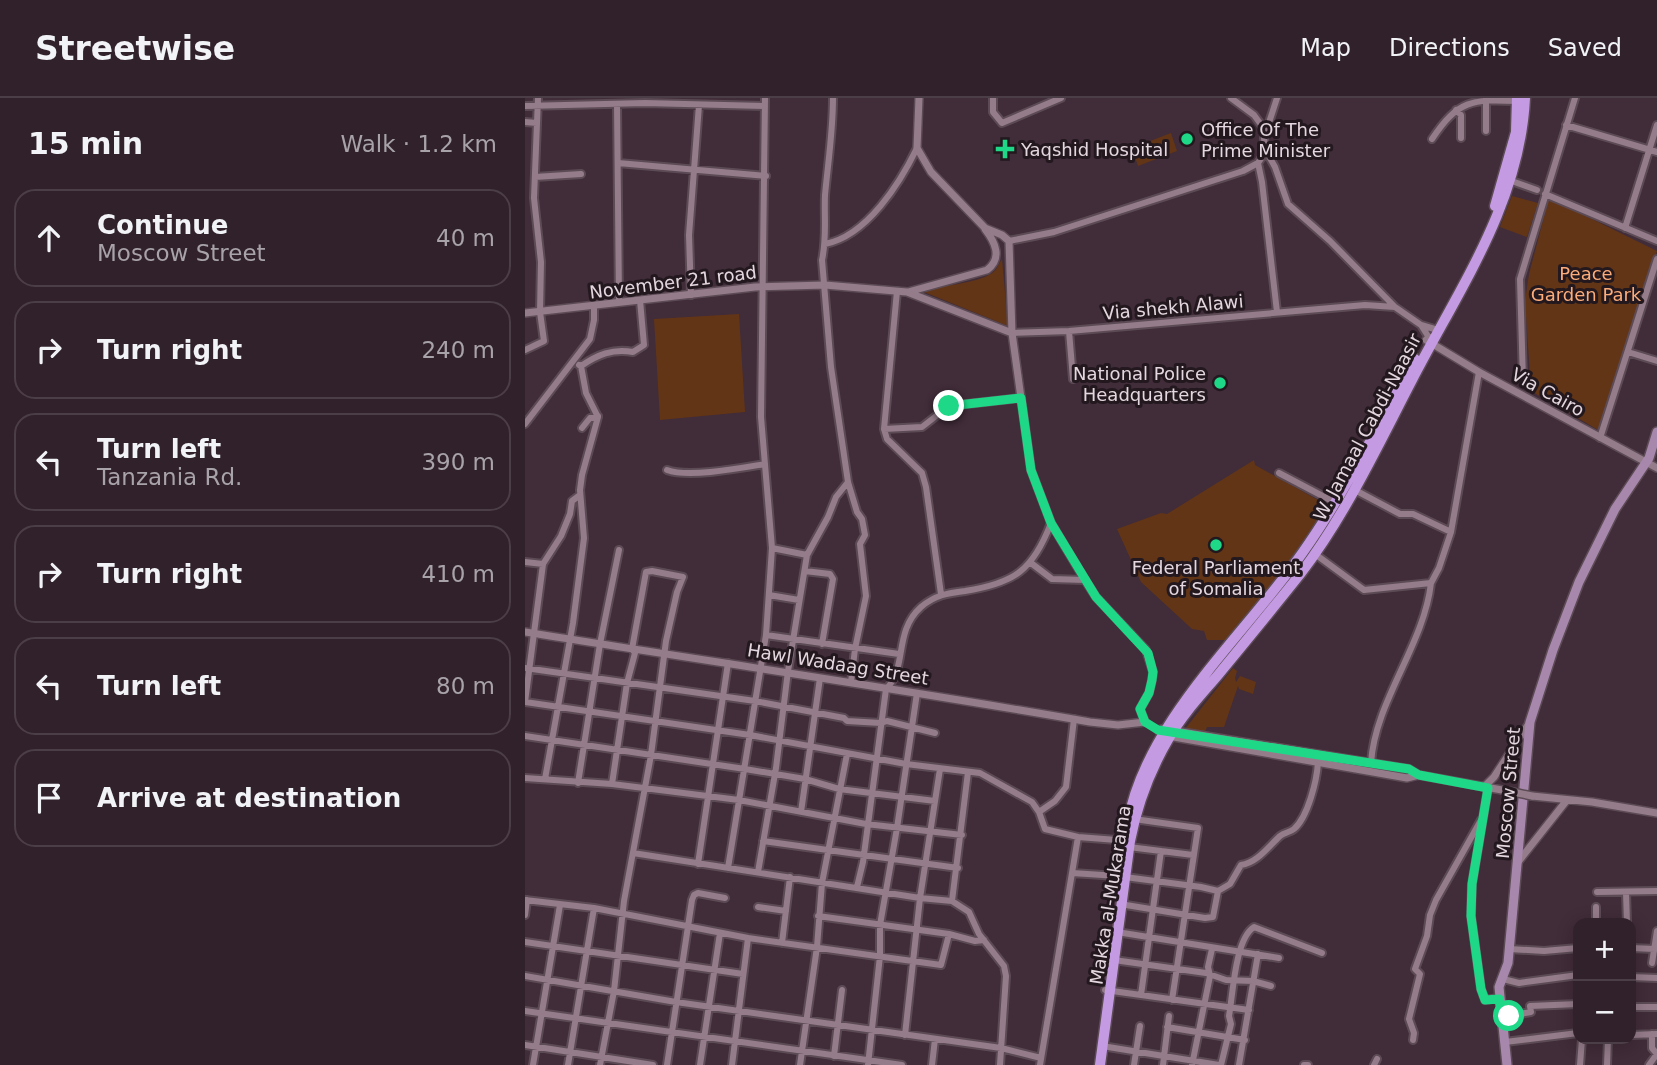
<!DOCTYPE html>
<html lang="en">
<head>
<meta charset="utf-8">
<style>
	body { margin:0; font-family:"DejaVu Sans",sans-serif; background:#392933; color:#f1f3f6 }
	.controls { position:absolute; right:21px; bottom:21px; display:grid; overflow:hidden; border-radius:14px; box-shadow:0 4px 18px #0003 }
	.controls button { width:63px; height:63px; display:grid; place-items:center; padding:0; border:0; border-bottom:2px solid #4c3e47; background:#31212b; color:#f1f3f6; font:35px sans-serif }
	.stop { position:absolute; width:21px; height:21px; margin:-16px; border:5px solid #1fd887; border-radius:50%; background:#fff }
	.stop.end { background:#1fd887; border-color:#fff; box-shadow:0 2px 7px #0008 }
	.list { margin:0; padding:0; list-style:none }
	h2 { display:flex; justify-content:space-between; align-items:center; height:91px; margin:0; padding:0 28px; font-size:30px }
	h2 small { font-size:23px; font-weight:400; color:#a8a3a9 }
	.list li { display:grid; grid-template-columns:46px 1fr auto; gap:21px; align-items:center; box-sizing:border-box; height:98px; margin:0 14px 14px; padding:0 14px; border:2px solid #4c3e47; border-radius:21px }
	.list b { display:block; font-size:26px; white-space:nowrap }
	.list p { margin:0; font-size:23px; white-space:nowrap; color:#a8a3a9 }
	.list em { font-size:23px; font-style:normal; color:#a8a3a9 }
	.icon { flex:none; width:38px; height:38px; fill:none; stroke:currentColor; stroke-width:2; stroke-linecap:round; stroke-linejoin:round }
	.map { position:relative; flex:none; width:1132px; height:967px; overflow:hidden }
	header { display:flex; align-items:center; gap:42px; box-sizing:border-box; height:98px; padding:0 35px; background:#31212b; border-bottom:2px solid #4c3e47 }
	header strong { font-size:33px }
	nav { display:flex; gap:38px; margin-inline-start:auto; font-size:24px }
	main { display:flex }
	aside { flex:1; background:#31212b }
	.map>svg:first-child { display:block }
</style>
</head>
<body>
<header>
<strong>Streetwise</strong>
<nav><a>Map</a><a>Directions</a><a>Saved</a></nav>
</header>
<main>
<aside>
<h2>15 min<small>Walk · 1.2 km</small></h2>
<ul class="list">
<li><svg class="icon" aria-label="ahead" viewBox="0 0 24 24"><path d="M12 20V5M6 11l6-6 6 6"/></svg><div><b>Continue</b><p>Moscow Street</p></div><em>40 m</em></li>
<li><svg class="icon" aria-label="right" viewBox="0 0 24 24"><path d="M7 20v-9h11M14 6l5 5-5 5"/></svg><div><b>Turn right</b></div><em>240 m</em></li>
<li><svg class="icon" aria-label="left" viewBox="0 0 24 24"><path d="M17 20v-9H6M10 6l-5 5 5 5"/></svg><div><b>Turn left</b><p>Tanzania Rd.</p></div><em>390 m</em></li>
<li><svg class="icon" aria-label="right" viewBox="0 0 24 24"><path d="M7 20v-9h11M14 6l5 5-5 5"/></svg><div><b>Turn right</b></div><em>410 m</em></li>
<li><svg class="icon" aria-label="left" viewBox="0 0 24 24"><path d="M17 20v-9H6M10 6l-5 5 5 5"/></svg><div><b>Turn left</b></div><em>80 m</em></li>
<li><svg class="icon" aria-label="arrive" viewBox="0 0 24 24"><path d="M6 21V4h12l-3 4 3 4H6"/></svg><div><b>Arrive at destination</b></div></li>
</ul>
</aside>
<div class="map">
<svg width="1132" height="967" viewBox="0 0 1132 967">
	<rect width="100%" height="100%" fill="#412c39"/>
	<path fill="#623517" d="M646 35 652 53 613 68 607 50Z
		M987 98 1013 105 1002 139 975 129Z
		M1024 100 1132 153 1075 333 1006 293 1000 203 1004 176Z
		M477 161 483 228 394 192C411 189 454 185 467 175 472 172 474 165 477 161Z
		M214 216 220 314 135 322 129 221Z
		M729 362 730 367 802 407 762 467 704 542H682L679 533 667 531 616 484 592 431 636 415 642 416Z
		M708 570 712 573 710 580 711 584 715 578 731 584 728 596 714 591 713 588 699 629H682L680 634 660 631Z"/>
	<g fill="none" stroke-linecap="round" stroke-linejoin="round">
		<defs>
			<path id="minor" d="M308 0C308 33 303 65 300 97 299 119 302 140 297 162L306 269 323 384 332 414 337 421 340 437 335 446 341 498 330 551 326 584
				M468 0V14L477 25 536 0
				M706 0 729 17 740 32
				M752 0 739 40 741 53 750 69 763 106 805 143 870 209
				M961 0V33
				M92 6 94 204
				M0 8 120 5 240 8
				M931 12 936 17V40
				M0 24 12 25
				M1041 27 1132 54
				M907 41C933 2 947 1 992 3
				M93 65 241 78
				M733 65 737 84 752 214
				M10 79 56 76
				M984 82 1012 92
				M1020 96 1132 143
				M1100 130 1132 27
				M484 143 529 134 718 73 733 65 741 53
				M300 146C342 138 375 85 392 50
				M372 193 359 331 362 341 397 375 401 389 416 496
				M166 197 164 137 174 7
				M896 227 903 238 908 240
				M544 233 548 281
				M487 235 544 233 840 207 870 209 896 227 913 232
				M0 252 19 243 15 214 16 164 9 100 13 0
				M1103 254 1132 263
				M54 267 56 268C72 257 88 250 108 254L119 247 115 202
				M998 283 995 181 1050 0
				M0 326 65 241 69 222V209
				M57 330 65 320 73 318
				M359 331 397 329 424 308 496 300
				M1075 340 1132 161
				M142 372C164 380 216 370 240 366
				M754 375 809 404
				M828 391 875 416H888L926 434
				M247 450 282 457
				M790 456 839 492 906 485 914 470 926 434 954 274
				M0 464 18 466
				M506 465 527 481 560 482
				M280 473 305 476 308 481 297 546
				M244 497 274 502
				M241 537 374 556
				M0 570 230 603 319 620 322 623 356 625 362 623 410 635
				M0 604 225 637 381 666 455 675 507 704 514 714 520 731 553 739 605 743
				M0 604 18 466 36 438 45 416 47 403 55 397
				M0 638 220 671 280 681 314 691 410 703
				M846 665C850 603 899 547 906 485
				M0 680 87 686 214 702 341 726 437 737
				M20 681 48 525 59 440 55 392 57 377 73 319 61 295 56 268
				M53 685 75 546 94 452
				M963 690 947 786 946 818 956 891 960 902 974 900
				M276 714 295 580
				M514 714 530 703 541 689 549 621
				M609 721 673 730 647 902
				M238 743 433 770
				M604 749 668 757
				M108 755 395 800 427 803 444 814 454 836 479 868 481 878 475 967
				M173 766 203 565
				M203 770 241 537 247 450 236 319 240 0
				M233 774 251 670 263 573 282 457 303 419 311 399 323 384
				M547 775 593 778
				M600 779 676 789 693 793 705 786 716 767C732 765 743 749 755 738 760 734 764 735 769 731 783 719 792 682 793 664
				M332 789 338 764 361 591C383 570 368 534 396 509 410 497 423 495 440 493 490 485 508 472 526 425
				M1072 794 1132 793
				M1101 794 1102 825
				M0 802 69 810 223 840
				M427 803 443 674
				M595 806 680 820 688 819 693 793
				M233 809 261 813
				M0 817 2 802
				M293 818 424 836 450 843 459 842
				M1071 825V809
				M592 834 754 860
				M0 844 218 876
				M257 845 265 779
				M1106 850 1130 851
				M984 851 1019 853 1053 850
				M589 862 681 875 701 882 728 883 746 888
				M1127 865 1132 833
				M0 878 151 904 476 950 516 960
				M1106 879 1132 880
				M978 881 994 885 1053 877
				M580 892 724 912
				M616 897 636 753
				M1106 909H1132
				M0 913 377 967
				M977 919 1006 914 1005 908 1053 906
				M642 929 720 942
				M1127 936V950L1132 956
				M380 937 395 800 415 671
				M1106 937 1132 936
				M888 942 889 935 884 921 895 876 890 871 902 838 905 817 911 802 956 722
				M980 944 1053 935
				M0 947 128 967
				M577 948 694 967
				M309 958 317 892
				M8 967 35 807
				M43 967 69 810
				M75 967 89 893 99 803 126 657 141 543 152 494 158 479 127 473 121 474 107 551 110 555 102 585 87 686
				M142 967 167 802 169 797 173 795 200 800
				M175 967 195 835
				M207 967 223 840 416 867 424 836
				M275 967 292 849 297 785 322 656
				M343 967 355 858V827L372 730 392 595
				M407 967 410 941
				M515 967 553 739
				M609 967 615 928
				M638 967 644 918
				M667 967 685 878 683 869 687 851
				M696 967 706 926 704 918C708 896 710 841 729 829L797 855
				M714 967 733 856
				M779 967H783
				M849 967 852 961
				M1055 967 1057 941
				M1082 967 1083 941
				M1124 967 1132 956"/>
			<path id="tertiary" d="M394 0 392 50 406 74 460 130 477 137 484 143 487 235 506 372 526 425 560 482 571 499 621 552 628 574 627 582 624 595 615 611 620 624
				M383 194 462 172C478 160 470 144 460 131
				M0 215 230 189 300 187 382 194 487 235
				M901 242 954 274 1132 370
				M0 534C188 564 377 591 565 624L593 627 620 624
				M633 632 638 631 884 671 894 677 988 694
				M643 638 882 680 894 677
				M959 689 969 679 1005 624
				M1007 698 1067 704 1132 715
				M993 764 1042 702"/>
			<path id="secondary" d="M982 967 974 889 983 865 1005 624 1028 552 1054 484 1090 411 1124 360 1132 334"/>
			<path id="trunk" d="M970 108 991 34 992 0
				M603 724C621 623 721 536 778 454 821 393 854 326 890 261
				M575 967 605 743C612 707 625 672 644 640 657 617 676 597 693 577 721 543 749 509 776 475 821 416 853 347 887 282 934 191 995 105 1000 0"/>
		</defs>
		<use href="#minor" stroke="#5c4b55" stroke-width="10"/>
		<use href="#tertiary" stroke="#5c4b55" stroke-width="10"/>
		<use href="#secondary" stroke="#5c4b55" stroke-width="12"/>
		<use href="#trunk" stroke="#5c4b55" stroke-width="13"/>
		<use href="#minor" stroke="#957c8b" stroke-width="6"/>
		<use href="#tertiary" stroke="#957c8b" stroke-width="7"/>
		<use href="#secondary" stroke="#a787ac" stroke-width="9"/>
		<use href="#trunk" stroke="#c49ae3" stroke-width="10"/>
		<defs>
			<path id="tertiary-bridge" d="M988 694 1007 698"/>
		</defs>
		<use href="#tertiary-bridge" stroke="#5c4b55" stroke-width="10" stroke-linecap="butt"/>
		<use href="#tertiary-bridge" stroke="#957c8b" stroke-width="7"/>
	</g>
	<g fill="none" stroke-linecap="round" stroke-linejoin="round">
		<path stroke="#1fd887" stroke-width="9" d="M424 308 496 300 506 372 526 425 571 499 623 555 628 574 627 582 624 595 615 611 620 624 633 632 884 671 894 677 963 690 947 786 946 818 956 891 960 902 974 901 977 919 984 918"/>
	</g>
	<g fill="#1fd887" stroke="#22181e" stroke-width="2.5">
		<circle cx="662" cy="41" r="7"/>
		<path d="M476.5 40.5h7v7h7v7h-7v7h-7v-7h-7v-7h7z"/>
		<circle cx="695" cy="285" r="7"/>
		<circle cx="691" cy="447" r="7"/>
	</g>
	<g text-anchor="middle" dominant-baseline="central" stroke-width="6" stroke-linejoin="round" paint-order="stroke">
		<g font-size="18" fill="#e5d7df" stroke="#22181e" text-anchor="start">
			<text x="676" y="31">Office Of The<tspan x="676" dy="21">Prime Minister</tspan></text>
			<text x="496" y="51">Yaqshid Hospital</text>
			<text x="681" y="275" text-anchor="end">National Police<tspan x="681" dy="21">Headquarters</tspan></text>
			<text x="691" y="469" text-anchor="middle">Federal Parliament<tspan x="691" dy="21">of Somalia</tspan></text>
		</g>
		<g font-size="18" fill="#fcac7a" stroke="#22181e">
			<text x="1061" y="175">Peace<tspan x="1061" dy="21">Garden Park</tspan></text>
		</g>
		<g font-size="18" fill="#e5d7df" stroke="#22181e">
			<text transform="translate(148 184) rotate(-7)">November 21 road</text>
			<text transform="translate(648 209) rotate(-5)">Via shekh Alawi</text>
			<text transform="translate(1023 294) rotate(29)">Via Cairo</text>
			<text transform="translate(842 329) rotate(-62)">W. Jamaal Cabdi-Naasir</text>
			<text transform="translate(313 566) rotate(9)">Hawl Wadaag Street</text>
			<text transform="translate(983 695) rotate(-85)">Moscow Street</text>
			<text transform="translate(585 797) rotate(-81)">Makka al-Mukarama</text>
		</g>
	</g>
</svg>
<div class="controls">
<button>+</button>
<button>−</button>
</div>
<div class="stop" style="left:984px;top:918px"></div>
<div class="stop end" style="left:424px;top:308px"></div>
</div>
</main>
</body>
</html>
